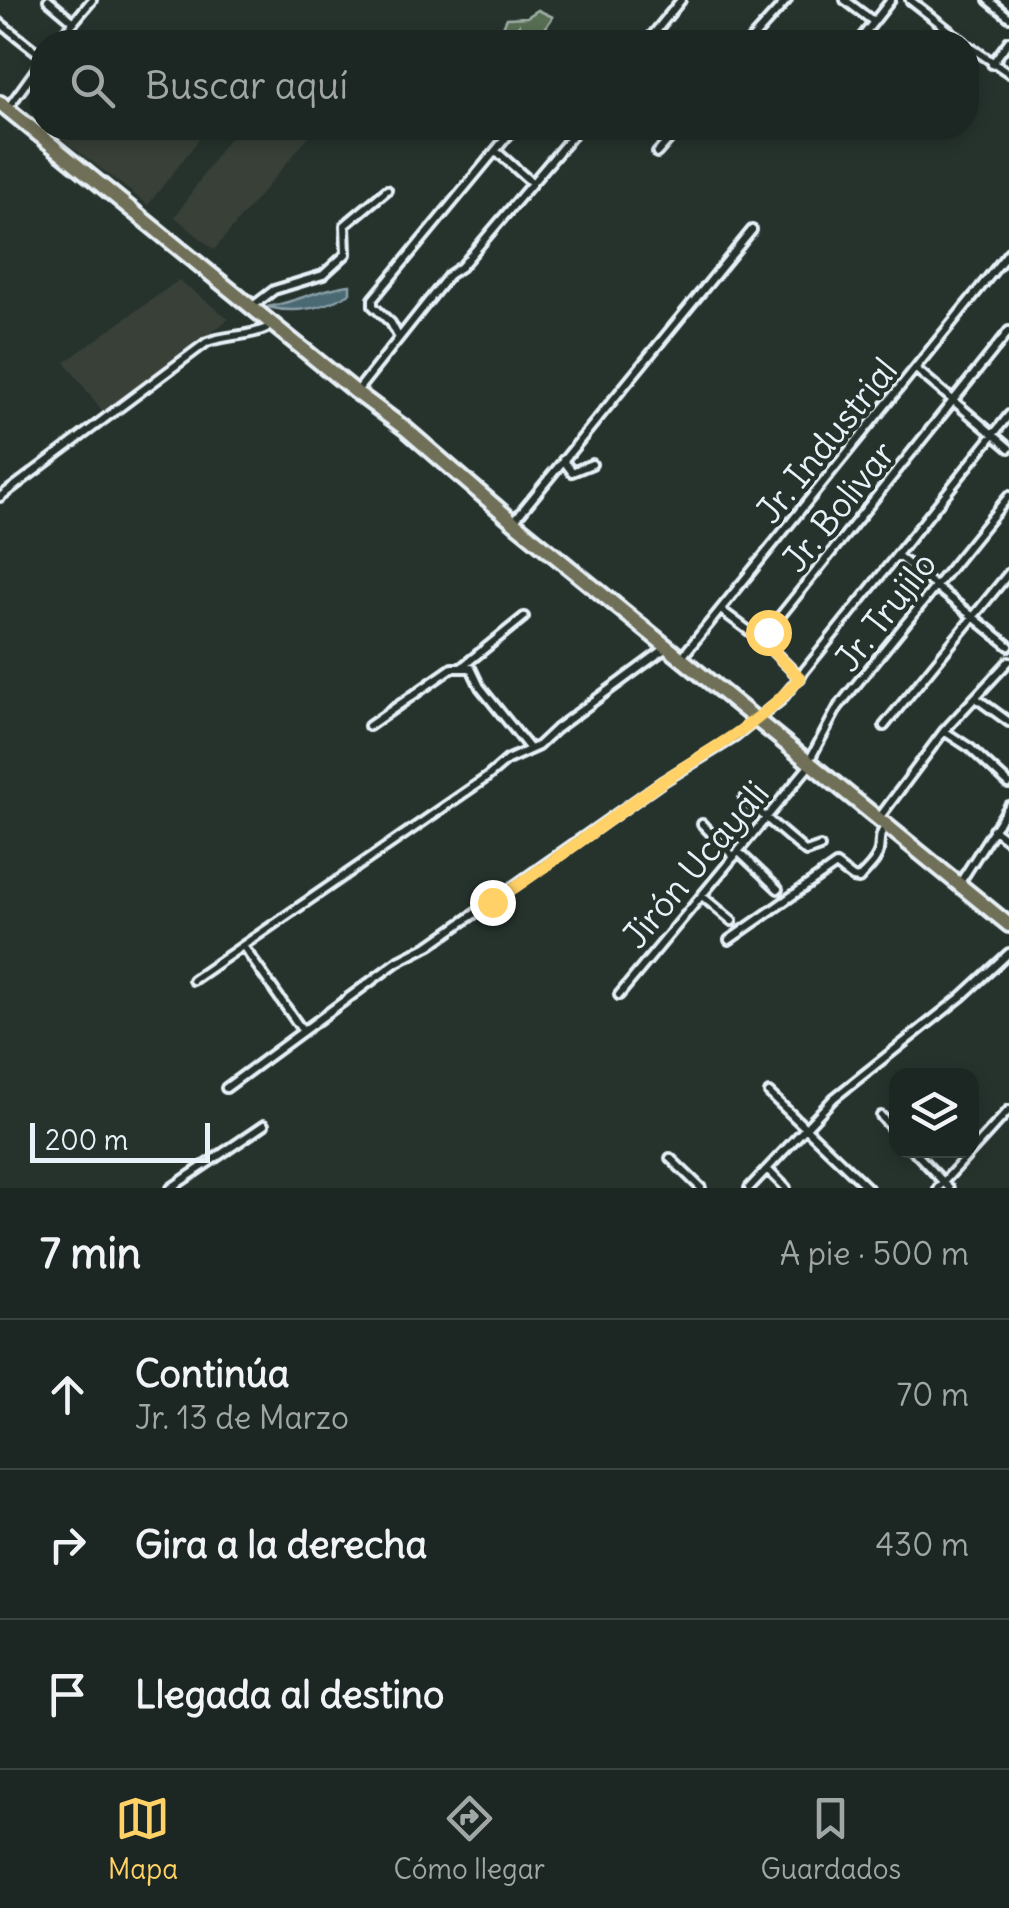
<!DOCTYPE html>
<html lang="es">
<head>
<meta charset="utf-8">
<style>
	body { margin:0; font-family:Delius,sans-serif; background:#252e2a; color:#f1f3f6 }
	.controls { position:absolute; right:30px; bottom:30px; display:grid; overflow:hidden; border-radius:20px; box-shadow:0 5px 15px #0003 }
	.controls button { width:90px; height:90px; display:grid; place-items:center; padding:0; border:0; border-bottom:2px solid #3a4340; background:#1c2622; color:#f1f3f6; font:50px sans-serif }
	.scale { position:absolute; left:30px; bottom:25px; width:180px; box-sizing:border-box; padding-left:10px; border:5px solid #e8f1f8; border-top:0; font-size:28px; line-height:35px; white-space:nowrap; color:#e8f1f8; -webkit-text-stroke:8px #26332d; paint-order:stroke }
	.stop { position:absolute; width:30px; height:30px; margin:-22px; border:8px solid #ffd166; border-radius:50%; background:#fff }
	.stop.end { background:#ffd166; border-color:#fff; box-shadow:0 2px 10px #0008 }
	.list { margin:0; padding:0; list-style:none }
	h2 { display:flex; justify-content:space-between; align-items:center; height:130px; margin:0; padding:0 40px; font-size:42px }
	h2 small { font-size:32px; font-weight:400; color:#a0a5a5 }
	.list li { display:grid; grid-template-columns:65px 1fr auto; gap:30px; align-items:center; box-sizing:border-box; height:150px; padding:0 40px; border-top:2px solid #3a4340 }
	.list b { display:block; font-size:38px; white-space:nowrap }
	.list p { margin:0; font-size:32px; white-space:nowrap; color:#a0a5a5 }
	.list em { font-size:32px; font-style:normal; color:#a0a5a5 }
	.icon { flex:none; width:55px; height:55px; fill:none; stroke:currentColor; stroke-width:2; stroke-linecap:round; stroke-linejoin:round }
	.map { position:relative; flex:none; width:1009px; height:1188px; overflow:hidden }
	.search { position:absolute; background:#1c2622; box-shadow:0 5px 15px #0003; left:30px; right:30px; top:30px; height:110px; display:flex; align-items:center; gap:25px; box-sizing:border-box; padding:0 35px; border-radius:40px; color:#a0a5a5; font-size:38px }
	.sheet { height:580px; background:#1c2622 }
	nav { display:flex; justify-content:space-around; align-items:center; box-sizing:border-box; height:140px; border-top:2px solid #3a4340; background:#1c2622; font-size:28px; color:#a0a5a5 }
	nav a { display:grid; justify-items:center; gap:5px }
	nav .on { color:#ffd166 }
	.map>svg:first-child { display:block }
</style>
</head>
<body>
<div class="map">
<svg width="1009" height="1188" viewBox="0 0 1009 1188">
	<rect width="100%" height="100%" fill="#26332d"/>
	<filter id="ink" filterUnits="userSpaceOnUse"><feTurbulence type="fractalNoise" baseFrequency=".01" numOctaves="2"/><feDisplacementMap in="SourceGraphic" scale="20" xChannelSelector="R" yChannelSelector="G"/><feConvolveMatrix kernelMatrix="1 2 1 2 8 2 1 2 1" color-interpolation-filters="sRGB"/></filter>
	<g filter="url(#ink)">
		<path fill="#393f39" d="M48 128H208L148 205Z
			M239 128H316L214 250 175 217 225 143Z
			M179 280 229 319 104 414 65 362Z"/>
		<path fill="#586e52" stroke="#a0b0a5" stroke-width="2.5" d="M538 10 553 17 539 37 523 42 519 25 505 38 500 33 507 18 527 17Z"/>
		<path fill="#4b6972" stroke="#8a9fa8" stroke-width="2.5" d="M350 285V293C323 309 296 314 267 307 296 302 321 288 350 285Z"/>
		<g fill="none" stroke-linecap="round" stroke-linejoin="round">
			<defs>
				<path id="street" d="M48 0 74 22
					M845 0 874 22
					M910 0 964 42
					M988 0 1009 17
					M0 23 42 56
					M57 42 92 0
					M647 42 681 0
					M749 42 787 0
					M858 42 891 0
					M966 44 1009 73
					M992 64 1009 41
					M8 108 42 61
					M496 151 532 183
					M657 153 679 128
					M253 306 274 290 323 275 346 254 345 225 387 190
					M399 338 391 323 373 306V299L514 128
					M916 369 1009 448
					M357 391 449 275 461 267 579 128
					M563 460 572 472 592 464
					M0 497 207 342C229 334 253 337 272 325
					M514 521 752 230
					M898 556 1009 646
					M721 610 765 643 800 678
					M761 640 1009 331
					M682 657 1009 252
					M462 667 524 617
					M976 698 1009 722
					M369 726 452 668H471L480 687 530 749
					M884 726 1009 573
					M944 731 970 748 1009 784
					M809 761 838 707 1009 496
					M744 799 806 852 820 847
					M879 818 944 731 1009 661
					M702 824 734 857
					M993 829 1009 841
					M739 852 778 889
					M959 884 1009 806
					M702 896 732 921
					M729 940 836 865 853 878 859 879C866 870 878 861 879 850 881 838 878 836 886 826
					M243 946 302 1030
					M193 980 486 778 507 760 538 746 556 729 666 648
					M619 995 810 765
					M226 1088 397 962 430 945 662 782 735 737 781 700 1009 415
					M769 1093 868 1188
					M881 1116 896 1133
					M913 1150 949 1188
					M670 1158 701 1188
					M767 1169 786 1188
					M171 1188 264 1125
					M749 1188 834 1098 961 997 1009 953
					M938 1188 1009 1110"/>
				<path id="highway" d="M0 103 356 392 407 430 517 525 1009 925"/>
			</defs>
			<use href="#street" stroke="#e8f1f8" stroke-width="14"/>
			<use href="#highway" stroke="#e8f1f8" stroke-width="20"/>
			<use href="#street" stroke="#26332d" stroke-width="6"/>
			<use href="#highway" stroke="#706f59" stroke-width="12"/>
		</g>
	</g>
	<g fill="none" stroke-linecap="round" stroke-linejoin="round" filter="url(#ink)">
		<path stroke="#ffd166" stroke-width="12" d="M492 902C550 866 604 823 660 783 713 747 756 728 800 678L761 640 768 632"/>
	</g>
	<g text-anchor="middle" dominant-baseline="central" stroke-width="9" stroke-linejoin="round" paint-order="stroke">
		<g font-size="35" fill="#e8f1f8" stroke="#26332d">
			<text transform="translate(826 440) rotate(-51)">Jr. Industrial</text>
			<text transform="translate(838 506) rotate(-51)">Jr. Bolivar</text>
			<text transform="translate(885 611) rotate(-52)">Jr. Trujilo</text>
			<text transform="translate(695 864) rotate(-50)">Jirón Ucayali</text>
		</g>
	</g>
</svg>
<div class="controls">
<button><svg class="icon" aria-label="layers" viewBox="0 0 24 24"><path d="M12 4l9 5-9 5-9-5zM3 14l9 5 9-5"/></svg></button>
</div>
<div class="scale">200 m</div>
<div class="stop" style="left:768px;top:632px"></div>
<div class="stop end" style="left:492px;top:902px"></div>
<div class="search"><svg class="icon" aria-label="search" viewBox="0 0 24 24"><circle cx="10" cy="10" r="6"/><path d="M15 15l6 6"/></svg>Buscar aquí</div>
</div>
<section class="sheet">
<h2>7 min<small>A pie · 500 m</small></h2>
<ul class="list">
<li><svg class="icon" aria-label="ahead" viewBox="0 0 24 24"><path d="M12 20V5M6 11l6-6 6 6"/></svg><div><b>Continúa</b><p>Jr. 13 de Marzo</p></div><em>70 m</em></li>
<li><svg class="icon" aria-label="right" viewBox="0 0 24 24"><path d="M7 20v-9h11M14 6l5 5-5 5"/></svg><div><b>Gira a la derecha</b></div><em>430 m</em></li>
<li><svg class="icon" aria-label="arrive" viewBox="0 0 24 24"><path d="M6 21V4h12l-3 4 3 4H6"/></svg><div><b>Llegada al destino</b></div></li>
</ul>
</section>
<nav>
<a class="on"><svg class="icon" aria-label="map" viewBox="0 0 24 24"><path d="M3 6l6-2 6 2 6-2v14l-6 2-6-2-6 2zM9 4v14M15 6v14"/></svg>Mapa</a>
<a><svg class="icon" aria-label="directions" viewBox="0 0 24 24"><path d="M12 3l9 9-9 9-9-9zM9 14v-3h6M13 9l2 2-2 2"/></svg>Cómo llegar</a>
<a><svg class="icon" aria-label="saved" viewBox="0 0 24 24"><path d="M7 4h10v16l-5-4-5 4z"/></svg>Guardados</a>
</nav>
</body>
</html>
